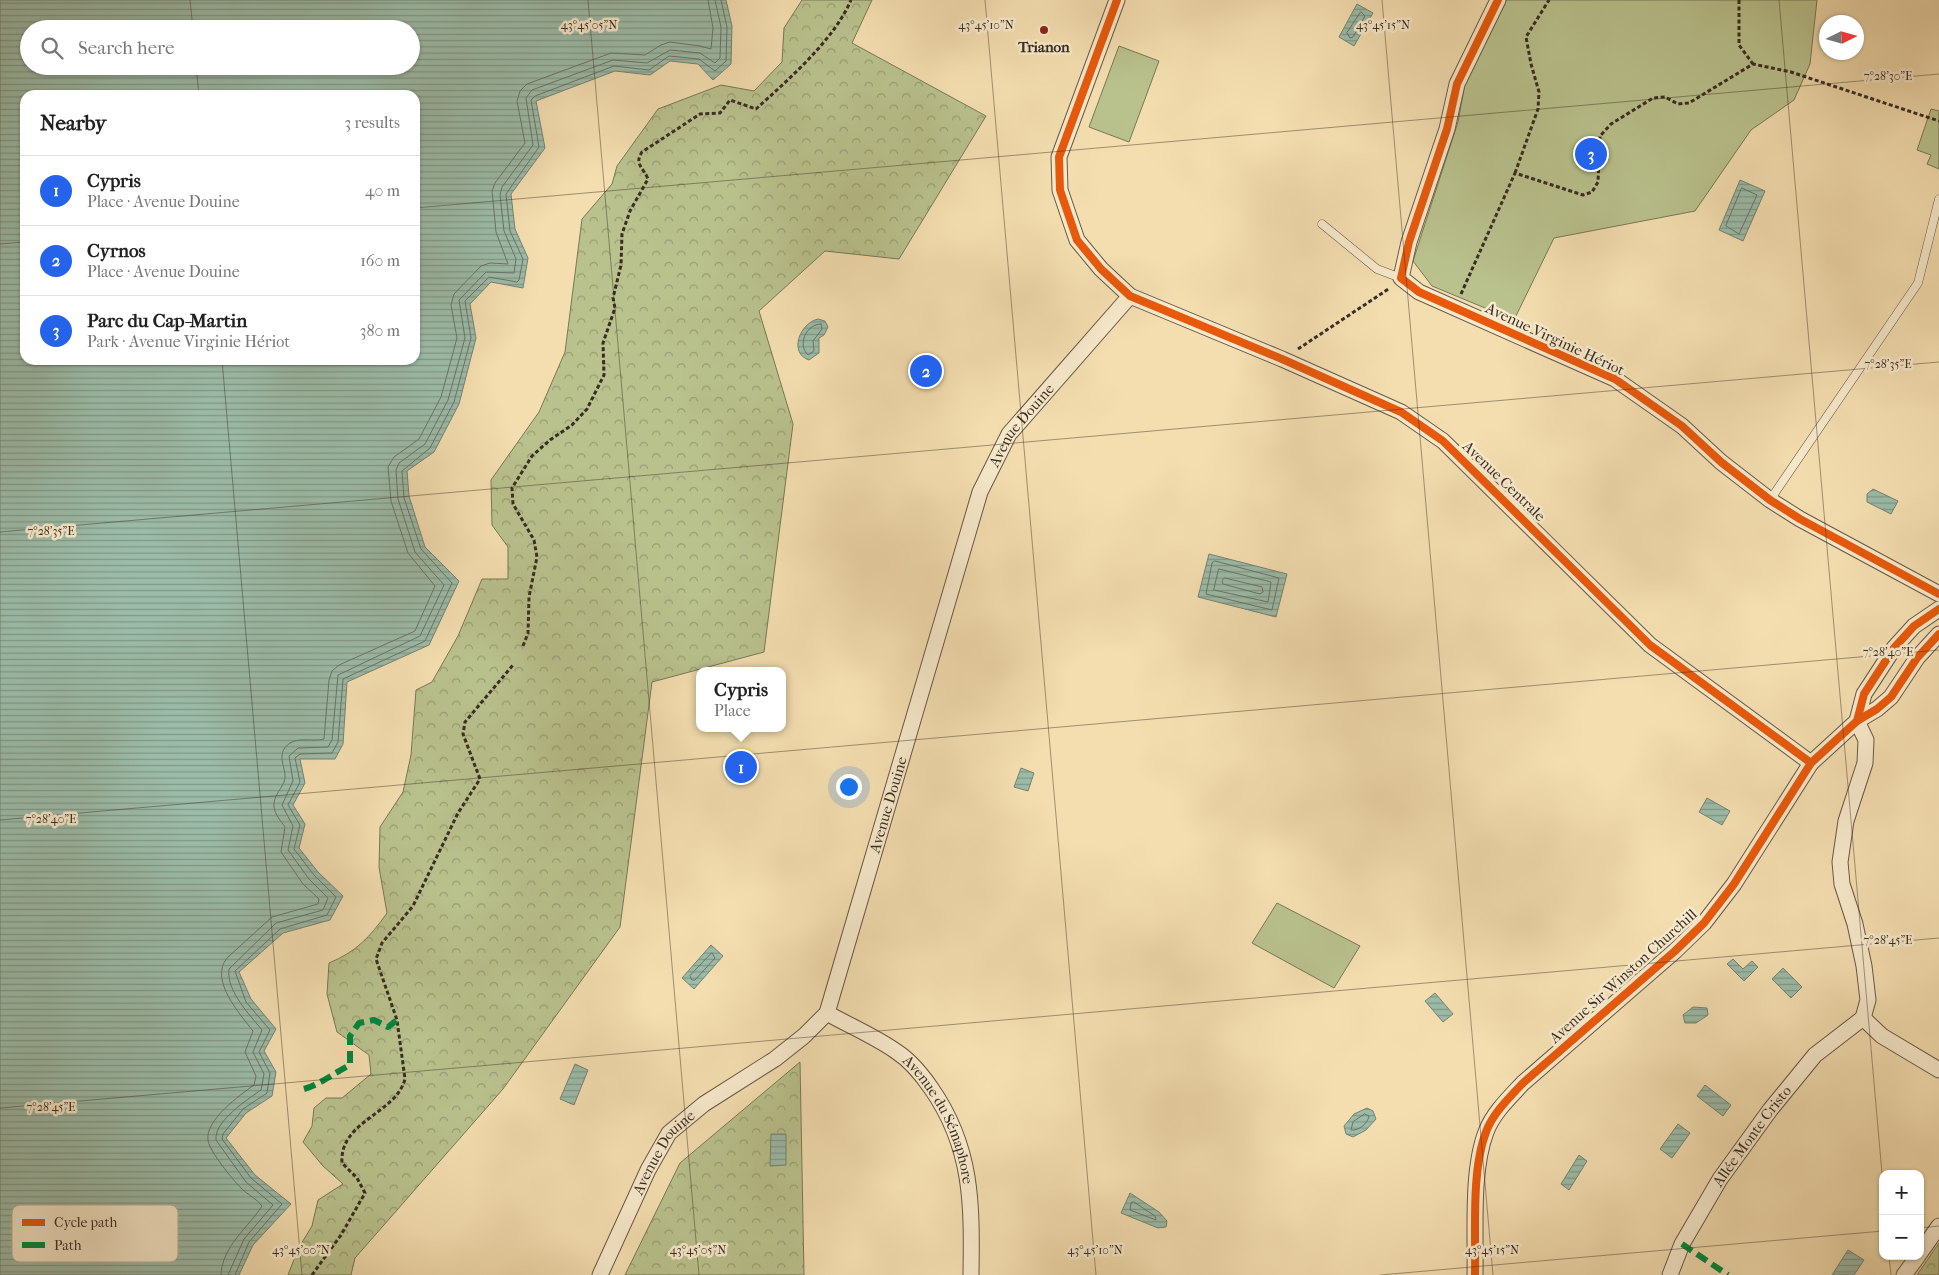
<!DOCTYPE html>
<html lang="en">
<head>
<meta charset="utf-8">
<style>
	body { margin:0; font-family:"IM FELL French Canon",serif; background:#f6f6f6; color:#222 }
	.controls { position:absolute; right:15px; bottom:15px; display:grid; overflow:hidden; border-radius:10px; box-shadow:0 1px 4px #0004 }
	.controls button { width:45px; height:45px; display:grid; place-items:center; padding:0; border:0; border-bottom:1px solid #e0e0e0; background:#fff; color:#222; font:25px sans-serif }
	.compass { position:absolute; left:1819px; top:15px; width:45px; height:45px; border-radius:50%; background:#fff; box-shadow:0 1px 4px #0004; rotate:85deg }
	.you { position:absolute; left:848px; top:786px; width:18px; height:18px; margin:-12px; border:4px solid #fff; border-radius:50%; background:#1a73e8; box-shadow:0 0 0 8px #1a73e833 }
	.badge { display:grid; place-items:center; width:32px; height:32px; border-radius:50%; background:#2563eb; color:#fff; font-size:16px; font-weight:700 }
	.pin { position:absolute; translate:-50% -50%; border:2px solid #fff; box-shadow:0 1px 5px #0006 }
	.popup { position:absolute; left:696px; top:667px; width:90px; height:65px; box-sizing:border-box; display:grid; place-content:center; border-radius:10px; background:#fff; filter:drop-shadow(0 1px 4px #0005); font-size:16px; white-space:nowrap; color:#767676 }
	.popup b { font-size:19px; color:#222 }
	.popup::after { content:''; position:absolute; left:50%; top:100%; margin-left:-10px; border:10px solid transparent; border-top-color:#fff }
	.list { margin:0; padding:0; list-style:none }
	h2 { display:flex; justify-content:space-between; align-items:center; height:65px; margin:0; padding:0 20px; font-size:21px }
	h2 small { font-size:16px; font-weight:400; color:#767676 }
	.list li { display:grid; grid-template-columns:32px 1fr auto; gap:15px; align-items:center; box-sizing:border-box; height:70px; padding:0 20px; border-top:1px solid #e0e0e0 }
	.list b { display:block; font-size:19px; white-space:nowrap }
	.list p { margin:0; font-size:16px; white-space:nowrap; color:#767676 }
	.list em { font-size:16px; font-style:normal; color:#767676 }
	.icon { flex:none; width:28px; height:28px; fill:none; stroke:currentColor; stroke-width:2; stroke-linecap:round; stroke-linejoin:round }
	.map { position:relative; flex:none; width:1939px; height:1275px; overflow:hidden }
	.search { position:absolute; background:#fff; box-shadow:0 1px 4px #0004; left:20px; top:20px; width:400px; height:55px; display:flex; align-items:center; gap:12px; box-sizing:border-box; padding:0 18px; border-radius:28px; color:#767676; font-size:19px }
	.panel { position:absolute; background:#fff; box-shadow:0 1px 4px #0004; left:20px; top:90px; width:400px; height:275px; border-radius:15px }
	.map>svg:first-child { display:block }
</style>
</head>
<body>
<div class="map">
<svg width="1939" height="1275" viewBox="0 0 1939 1275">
	<defs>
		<pattern id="forest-crowns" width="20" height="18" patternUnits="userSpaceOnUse" patternTransform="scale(1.25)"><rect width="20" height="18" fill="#b9c28d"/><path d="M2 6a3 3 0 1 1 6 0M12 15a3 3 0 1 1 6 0" fill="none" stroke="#979e73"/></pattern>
		<pattern id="water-rules" width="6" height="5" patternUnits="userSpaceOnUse" patternTransform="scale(1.25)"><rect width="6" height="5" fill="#9cbca9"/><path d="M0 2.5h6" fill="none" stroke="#809989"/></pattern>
	</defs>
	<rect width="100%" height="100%" fill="#f4deb0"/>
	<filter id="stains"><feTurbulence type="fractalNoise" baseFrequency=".004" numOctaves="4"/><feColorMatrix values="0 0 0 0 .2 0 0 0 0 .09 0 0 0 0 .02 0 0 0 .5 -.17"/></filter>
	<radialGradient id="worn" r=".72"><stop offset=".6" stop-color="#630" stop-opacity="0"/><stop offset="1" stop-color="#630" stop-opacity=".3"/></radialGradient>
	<path fill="url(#forest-crowns)" stroke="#787858" d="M802 0H872L852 43 986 116 899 259 825 251 759 311 793 424 764 652 652 682 620 927 503 1089 355 1258 351 1275H288L298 1249 312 1226 318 1200 343 1184 323 1166 303 1142 312 1126 314 1108 326 1098H342L371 1074 369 1055 337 1032 327 994 329 963C356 952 370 937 387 913L379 867 380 827 403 792 411 755 416 690 432 682 458 636 482 579H508V547L492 525 491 480 539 412 565 352 582 219 612 184 617 166 658 109 721 85 754 91 782 62 784 28Z
		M800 1062 804 1275H625L680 1163Z
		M1939 1243V1275H1917Z"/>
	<path fill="#b9c28d" stroke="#787858" d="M1506 0H1817L1810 64 1794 100 1751 130 1695 211 1554 238 1514 320 1432 286 1413 261 1458 122 1466 78Z
		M1119 46 1159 61 1129 142 1089 127Z
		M1931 109 1939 111V169L1927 164 1931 155 1917 150Z
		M1277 903 1360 946 1334 988 1252 943Z"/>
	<path fill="url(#water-rules)" stroke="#748373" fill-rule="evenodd" d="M0 0H726L732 26 731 64 713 80 698 64 670 61 650 75 615 71 536 101 545 148 511 194 515 229 528 258 523 288 491 282 470 304 476 338 459 404 434 452 407 471 409 496 425 547 459 581 429 645 347 682 343 744 335 759H300L305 783 293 805 305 824 299 848 318 872 343 896 330 920 283 933 239 972 251 999 276 1029 264 1051 276 1072 272 1096 246 1113 226 1138 255 1175 291 1204 253 1245 239 1275H0ZM29 29H411V66H29ZM25 95H415V360H25Z
		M1357 4 1373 13 1354 46 1339 37Z
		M1740 180 1765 191 1743 241 1719 230Z
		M818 319 825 321 828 327 824 335 819 338V353L809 360C788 353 800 323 818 319Z
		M1873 489 1898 501 1891 514 1867 502V494Z
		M1209 554 1287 574 1276 617 1198 597Z
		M1021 768 1034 773 1028 791 1014 787Z
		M1707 798 1730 811 1722 825 1699 812Z
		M711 945 723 956 694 989 682 978Z
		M1733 959 1743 969 1752 961 1758 967 1744 981 1727 964Z
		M1783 968 1802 987 1791 998 1772 979Z
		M1435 993 1453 1014 1443 1022 1425 1001Z
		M1693 1007 1707 1008 1708 1015 1696 1023H1685L1683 1015Z
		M575 1064 588 1070 574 1105 560 1099Z
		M1705 1085 1731 1105 1723 1116 1697 1096Z
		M1367 1108 1373 1111 1376 1119 1366 1130 1353 1137 1346 1134 1344 1126 1354 1114Z
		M1678 1124 1690 1133 1672 1158 1660 1149Z
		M771 1134H786V1165L770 1166Z
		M1579 1155 1587 1161 1569 1190 1561 1184Z
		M1130 1193 1159 1212 1167 1221 1166 1227 1158 1228 1121 1213Z
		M1848 1250 1864 1260 1854 1275H1832Z"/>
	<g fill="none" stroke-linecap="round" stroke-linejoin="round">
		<path stroke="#6a7466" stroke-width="1" d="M1361 12 1365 16 1353 37 1350 38 1347 33Z
			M1742 188 1757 195 1739 234 1726 226Z
			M821 324 822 329 813 341 814 351 808 355C797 345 806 324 821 324Z
			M1215 561 1279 578 1272 610 1206 594 1212 563Z
			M1219 569 1271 582 1268 602 1214 590Z
			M1225 578 1262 587 1263 592 1260 594 1223 584 1222 581Z
			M712 953 715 958 695 980H692L690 976Z
			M1365 1114 1369 1116C1368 1123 1359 1131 1351 1130L1353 1122Z
			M1134 1202 1155 1216 1156 1220 1130 1210 1131 1203Z
			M221 1275C222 1246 248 1228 262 1206 257 1199 248 1195 241 1188 233 1180 209 1151 208 1140 205 1120 240 1095 254 1085L256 1076 245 1052 253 1031C240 1014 209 980 227 958L272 917 318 904 319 899 303 884 281 852 285 827C281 821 275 815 274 807 273 797 280 791 284 782 289 769 273 755 290 743 300 737 313 742 324 739L329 680 332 671 339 665 415 631 435 586 408 553 391 501 388 467 394 457 419 439 441 397 457 338 451 305 454 294 481 266 490 263 508 264 496 232 492 191 495 183 525 143 517 101 520 91 527 84 611 53 645 55 661 45 670 42 700 46 711 49 713 28 708 0
			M228 1275 244 1239 273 1205 246 1182 216 1140C214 1121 247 1100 261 1090L264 1074 253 1052 262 1030C250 1015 226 991 229 969L276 923 323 910 328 898 309 879 288 850 293 826 282 805 293 781 289 756 298 748 328 747 332 740 338 675 420 636 444 585 415 552 398 499 396 470 399 463 425 444 448 400 465 338 459 300 486 272 514 273 516 259 504 231 500 195 502 187 533 145 526 98 532 90 613 60 647 63 670 50 700 53 715 63 720 58 721 27 715 0
			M235 1275 249 1242 282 1204 251 1178 222 1139 223 1134 243 1109 267 1093 270 1073 259 1052 270 1030 246 1002 235 971 280 929 327 915 336 897 314 875 294 849 300 825 288 805 300 782 295 758 300 754 332 753 338 742 343 679 425 641 452 583 421 549 404 498 402 471 430 448 454 402 471 338 465 301 489 277 517 282 519 280 523 259 510 231 506 194 539 147 531 100 535 96 614 66 649 70 669 56 699 59 715 71 726 61 727 27 721 0"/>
		<defs>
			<path id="lane" d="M1322 224 1377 269 1401 278
				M1770 500 1918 283 1939 199"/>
			<g id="street">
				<path d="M1117 0 1059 157 1060 190 1077 240 1101 269 1130 296 1282 359 1401 412 1443 441 1650 645 1811 763"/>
				<path d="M1498 0 1457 84 1447 129 1409 242 1401 278 1419 292 1615 379 1682 426 1721 462 1770 500 1800 519 1939 594"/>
				<path d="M1857 721 1866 740 1865 763 1846 821 1840 862 1842 884 1855 924 1864 966 1868 1000 1863 1018"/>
				<path d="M1857 721 1864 694 1894 648 1914 626 1939 609"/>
				<path id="s1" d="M827 1013C850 1026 876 1037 897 1052 911 1061 922 1075 931 1088 973 1148 972 1205 971 1275"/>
				<path d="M1863 1018 1882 1036 1939 1070"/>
				<path d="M1920 1253 1939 1226"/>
				<path id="s2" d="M600 1275 648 1170 669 1133 704 1104 775 1059 804 1036 827 1013 980 492 1009 434 1130 296"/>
				<path d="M1475 1275C1476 1233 1471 1171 1486 1132 1493 1113 1510 1097 1523 1083L1675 951 1704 923 1734 884 1811 763 1857 721 1877 709 1891 697 1917 658 1939 634"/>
				<path id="s3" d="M1670 1275 1682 1244 1720 1179 1770 1110 1815 1055 1863 1018"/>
				<path d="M1904 1275 1918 1256"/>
			</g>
		</defs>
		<use href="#lane" stroke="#675946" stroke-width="9"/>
		<use href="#street" stroke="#675946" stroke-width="17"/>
		<path stroke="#382d23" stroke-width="3" stroke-dasharray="4 2.5" stroke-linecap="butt" d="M1739 0V45L1753 64
			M1515 173 1538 109 1539 92 1531 64 1526 37 1549 0
			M1461 294 1515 173 1583 195 1592 192 1598 182 1600 136 1611 124 1653 98 1665 97 1678 104 1689 103 1753 64 1791 72 1939 121
			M1298 349 1390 288
			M523 646 528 633 529 597 537 557 534 540 513 504 512 488 532 456 550 440 572 425 587 409 604 375 603 343 615 308 613 298 621 265 622 234 630 211 648 179C643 167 634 164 642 152L700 114 720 113 730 100 756 109C788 80 834 40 851 0
			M312 1275 341 1235 365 1193 357 1178 342 1163C339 1121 396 1114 405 1079L397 1020 376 959 382 943 413 906 458 813 480 779 463 734 465 722 513 665"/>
		<use href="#lane" stroke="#f8eacc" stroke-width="8"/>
		<use href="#street" stroke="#f8eacc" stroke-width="15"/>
		<path stroke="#00873e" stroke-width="6" stroke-dasharray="12 6" stroke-linecap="butt" d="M304 1089C321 1084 334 1073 350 1065V1036L359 1023 374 1020 388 1027 397 1020
			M1682 1244 1728 1275"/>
		<defs>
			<path id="cycleway" d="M1117 0 1059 157 1060 190 1077 240 1101 269 1130 296 1282 359 1401 412 1443 441 1650 645 1811 763
				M1498 0 1457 84 1447 129 1409 242 1401 278 1419 292 1615 379 1682 426 1721 462 1770 500 1800 519 1939 594
				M1857 721 1864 694 1894 648 1914 626 1939 609
				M1475 1275C1476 1233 1471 1171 1486 1132 1493 1113 1510 1097 1523 1083L1675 951 1704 923 1734 884 1811 763 1857 721 1877 709 1891 697 1917 658 1939 634"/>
		</defs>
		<use href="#cycleway" stroke="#f8eacc" stroke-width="11"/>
		<use href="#cycleway" stroke="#e8590c" stroke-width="8"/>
	</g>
	<path fill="none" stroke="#382d23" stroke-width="1" stroke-opacity="0.45" d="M190 0 193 29M588 0 699 1275M985 0 1096 1275M1382 0 1493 1275M1779 0 1883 1185M196 66 199 95M415 208 1939 74M0 244 25 242M222 360 302 1275M0 532 1939 362M0 820 1939 650M0 1108 1939 938M1920 1228 1939 1226M1889 1256 1891 1275M1380 1275 1883 1231"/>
	<circle fill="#8f2418" stroke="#f8eacc" stroke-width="2" cx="1044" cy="30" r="5"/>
	<g text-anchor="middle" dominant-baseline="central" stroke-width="5" stroke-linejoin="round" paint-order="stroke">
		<g font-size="15" font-weight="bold" fill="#382d23" stroke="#f8eacc">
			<text x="1044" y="47">Trianon</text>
		</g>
		<g font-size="15" fill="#382d23" stroke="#f8eacc">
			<text transform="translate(1555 339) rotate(25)">Avenue Virginie Hériot</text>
			<text stroke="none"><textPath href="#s2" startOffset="979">Avenue Douine</textPath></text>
			<text transform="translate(1504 481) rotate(44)">Avenue Centrale</text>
			<text stroke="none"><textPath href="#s2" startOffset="574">Avenue Douine</textPath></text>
			<text transform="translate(1623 976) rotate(-42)">Avenue Sir Winston Churchill</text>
			<text stroke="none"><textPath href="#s1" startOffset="162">Avenue du Sémaphore</textPath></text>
			<text stroke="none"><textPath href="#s3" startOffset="162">Allée Monte Cristo</textPath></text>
			<text stroke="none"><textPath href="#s2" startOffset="139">Avenue Douine</textPath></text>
		</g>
	</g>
	<rect x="12" y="1205" width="166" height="57" rx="8" fill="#f8eacc" stroke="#beb199" stroke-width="1"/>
	<rect x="22" y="1219" width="23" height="7" fill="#e8590c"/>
	<rect x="22" y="1242" width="23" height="6" fill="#00873e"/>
	<g font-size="14" fill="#382d23">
		<text x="54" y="1227">Cycle path</text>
		<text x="54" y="1250">Path</text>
	</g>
	<g font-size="12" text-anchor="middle" fill="#382d23" stroke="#f8eacc" stroke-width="5" stroke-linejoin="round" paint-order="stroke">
		<text x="589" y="29">43°45'05"N</text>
		<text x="986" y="29">43°45'10"N</text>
		<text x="1383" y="29">43°45'15"N</text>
		<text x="1888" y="80">7°28'30"E</text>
		<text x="1888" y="368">7°28'35"E</text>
		<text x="51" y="535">7°28'35"E</text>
		<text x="1888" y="656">7°28'40"E</text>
		<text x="51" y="823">7°28'40"E</text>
		<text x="1888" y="944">7°28'45"E</text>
		<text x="51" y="1111">7°28'45"E</text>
		<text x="301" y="1254">43°45'00"N</text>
		<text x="698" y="1254">43°45'05"N</text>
		<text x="1095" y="1254">43°45'10"N</text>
		<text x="1492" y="1254">43°45'15"N</text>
	</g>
	<rect width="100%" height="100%" filter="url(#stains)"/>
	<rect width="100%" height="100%" fill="url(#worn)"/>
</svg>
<div class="controls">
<button>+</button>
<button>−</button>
</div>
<svg class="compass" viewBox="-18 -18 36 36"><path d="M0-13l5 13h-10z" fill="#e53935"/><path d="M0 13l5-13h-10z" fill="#767676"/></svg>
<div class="you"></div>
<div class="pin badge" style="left:741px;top:767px">1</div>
<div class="popup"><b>Cypris</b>Place</div>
<div class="pin badge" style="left:926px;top:371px">2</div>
<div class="pin badge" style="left:1591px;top:154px">3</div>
<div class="search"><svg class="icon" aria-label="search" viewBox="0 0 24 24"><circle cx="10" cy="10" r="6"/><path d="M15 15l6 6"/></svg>Search here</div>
<section class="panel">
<h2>Nearby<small>3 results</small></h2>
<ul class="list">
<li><span class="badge">1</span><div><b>Cypris</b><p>Place · Avenue Douine</p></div><em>40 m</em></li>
<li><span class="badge">2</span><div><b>Cyrnos</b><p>Place · Avenue Douine</p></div><em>160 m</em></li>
<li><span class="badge">3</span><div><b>Parc du Cap-Martin</b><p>Park · Avenue Virginie Hériot</p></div><em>380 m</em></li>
</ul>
</section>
</div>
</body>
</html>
